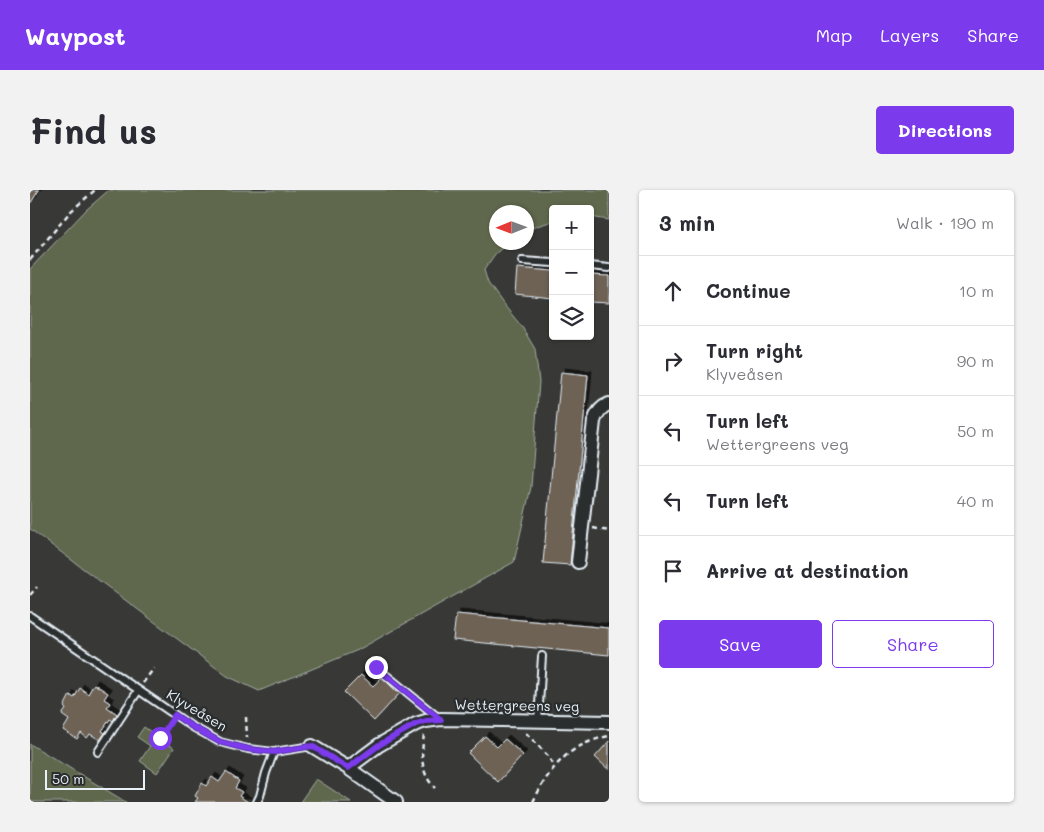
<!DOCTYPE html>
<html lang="en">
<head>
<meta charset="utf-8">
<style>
	body { margin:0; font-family:Mali,sans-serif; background:#f2f2f3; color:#2b2b33 }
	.controls { position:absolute; right:15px; top:15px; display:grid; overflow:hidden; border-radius:5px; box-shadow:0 1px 4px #0004 }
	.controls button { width:45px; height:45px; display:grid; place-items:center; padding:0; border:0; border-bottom:1px solid #e1e1e2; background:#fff; color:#2b2b33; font:25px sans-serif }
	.compass { position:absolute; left:459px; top:15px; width:45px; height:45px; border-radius:50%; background:#fff; box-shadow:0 1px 4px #0004; rotate:269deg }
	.scale { position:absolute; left:15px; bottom:12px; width:100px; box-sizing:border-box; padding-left:5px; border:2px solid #e8f1f8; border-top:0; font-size:14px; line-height:18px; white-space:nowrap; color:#e8f1f8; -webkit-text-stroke:4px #2a2d2e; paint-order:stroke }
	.stop { position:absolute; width:15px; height:15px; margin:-11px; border:4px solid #7c3aed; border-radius:50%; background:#fff }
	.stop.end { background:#7c3aed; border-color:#fff; box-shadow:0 1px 5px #0008 }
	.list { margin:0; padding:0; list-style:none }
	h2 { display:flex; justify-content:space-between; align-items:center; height:65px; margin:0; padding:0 20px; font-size:21px }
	h2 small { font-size:16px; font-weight:400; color:#7c7c81 }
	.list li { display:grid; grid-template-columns:32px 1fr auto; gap:15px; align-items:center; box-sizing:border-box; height:70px; padding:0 20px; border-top:1px solid #e1e1e2 }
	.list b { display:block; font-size:19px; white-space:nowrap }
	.list p { margin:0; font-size:16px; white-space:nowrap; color:#7c7c81 }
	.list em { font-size:16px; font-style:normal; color:#7c7c81 }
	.actions { display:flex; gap:10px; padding:15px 20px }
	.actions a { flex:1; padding:11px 0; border:1px solid #7c3aed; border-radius:5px; text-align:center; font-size:18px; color:#7c3aed }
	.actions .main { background:#7c3aed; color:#fff }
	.icon { flex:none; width:28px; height:28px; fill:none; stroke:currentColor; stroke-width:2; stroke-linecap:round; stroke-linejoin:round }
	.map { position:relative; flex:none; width:579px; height:612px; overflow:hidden; border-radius:5px }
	header { display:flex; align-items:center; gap:30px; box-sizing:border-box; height:70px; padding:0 25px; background:#7c3aed; color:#fff }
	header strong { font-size:24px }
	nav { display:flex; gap:28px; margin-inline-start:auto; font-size:18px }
	.intro { display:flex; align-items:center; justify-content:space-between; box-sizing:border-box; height:120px; padding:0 30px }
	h1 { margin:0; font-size:35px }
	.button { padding:12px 22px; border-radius:5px; background:#7c3aed; color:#fff; font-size:18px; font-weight:700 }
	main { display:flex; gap:30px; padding:0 30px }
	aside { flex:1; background:#fff; border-radius:5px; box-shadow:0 1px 4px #0004 }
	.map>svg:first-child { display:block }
</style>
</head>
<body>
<header>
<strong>Waypost</strong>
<nav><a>Map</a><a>Layers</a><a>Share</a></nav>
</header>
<div class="intro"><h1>Find us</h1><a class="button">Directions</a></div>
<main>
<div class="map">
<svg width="579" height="612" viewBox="0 0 579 612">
	<defs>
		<filter id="shadow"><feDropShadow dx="4" dy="-4" stdDeviation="0" flood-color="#0009"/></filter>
	</defs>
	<rect width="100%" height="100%" fill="#383836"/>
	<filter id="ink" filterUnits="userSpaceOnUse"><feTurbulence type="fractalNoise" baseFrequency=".02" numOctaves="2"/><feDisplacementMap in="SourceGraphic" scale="10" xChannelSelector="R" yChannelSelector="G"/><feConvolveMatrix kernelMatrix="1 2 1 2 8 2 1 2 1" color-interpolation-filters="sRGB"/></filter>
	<g filter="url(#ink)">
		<path fill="#5e684e" stroke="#a3aca3" d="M79 0H579V30L560 27V19H523V31L507 36 497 41V22H467V52L478 53 465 64 454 80 458 93 474 115 492 137 505 159 509 192 501 297 484 372 328 460 229 501 197 486 0 339V79L56 20Z
			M114 537 144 558 127 583 110 571 120 556 107 547Z
			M0 554 96 612H0Z
			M286 589 321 612H270Z"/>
		<path fill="#6e6254" stroke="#e8f1f8" filter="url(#shadow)" d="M0 0H9L0 14Z
			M487 78 523 81V108L485 104Z
			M560 85 579 86V113L560 112Z
			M531 182 558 185 540 375 513 373Z
			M426 424 579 438V465L423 450Z
			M331 485 343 496 352 487 369 504 344 531 314 502Z
			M64 494 78 503 74 509 80 513 77 517 87 524 83 531 80 529 72 541 75 543 70 550 60 544 57 548 51 543 47 549 33 540 39 530 32 525 36 519 34 517 40 505 44 508 50 498 58 504Z
			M455 546 467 557 475 549 493 565 468 592 438 563Z
			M579 551V580L565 567Z
			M196 582 209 591 205 598 212 602 209 606 218 612H165L168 608 165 606 172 593 176 596 182 587 189 592Z"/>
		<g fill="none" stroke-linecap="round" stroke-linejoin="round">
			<defs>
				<path id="service" d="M492 71 523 73
					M560 76 579 78
					M0 426 145 525 161 536 190 552 218 559 244 562 282 556
					M346 477 410 529
					M508 531 512 466
					M68 562 108 501
					M227 612 230 606 236 583 244 562"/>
				<path id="minor" d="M548 372 564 231C567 222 571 217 579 214
					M282 556 318 578 366 612
					M318 578 349 555 386 534 396 531 411 529 579 532"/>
			</defs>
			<use href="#service" stroke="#e8f1f8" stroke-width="10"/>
			<use href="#minor" stroke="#e8f1f8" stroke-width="16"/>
			<path stroke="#e8f1f8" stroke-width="2.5" stroke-dasharray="5 4" stroke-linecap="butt" d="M0 70 40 22 65 0
				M563 338 579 341
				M0 405 7 397
				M113 493 124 478
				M216 527 217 548
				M496 543 518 566 524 576
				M394 545C391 565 390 583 405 598
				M130 548 140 533
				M503 612C520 577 539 554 579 546"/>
			<use href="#service" stroke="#2a2d2e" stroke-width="6"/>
			<use href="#minor" stroke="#2a2d2e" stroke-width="12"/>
		</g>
	</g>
	<g fill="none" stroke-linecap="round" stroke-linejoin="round" filter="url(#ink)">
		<path stroke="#7c3aed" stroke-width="6" d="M130 548 145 525 161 536 190 552 218 559 244 562 282 556 318 578 349 555 386 534 396 531 411 530 346 477"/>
	</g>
	<g text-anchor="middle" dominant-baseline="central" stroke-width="4.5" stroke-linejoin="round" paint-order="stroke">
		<g font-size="14" fill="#e8f1f8" stroke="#2a2d2e">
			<text transform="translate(487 515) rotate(1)">Wettergreens veg</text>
			<text transform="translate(167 520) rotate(31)">Klyveåsen</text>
		</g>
	</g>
</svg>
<div class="controls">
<button>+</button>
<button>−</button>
<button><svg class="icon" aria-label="layers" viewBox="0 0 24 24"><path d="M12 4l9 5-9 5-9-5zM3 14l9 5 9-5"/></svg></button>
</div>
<svg class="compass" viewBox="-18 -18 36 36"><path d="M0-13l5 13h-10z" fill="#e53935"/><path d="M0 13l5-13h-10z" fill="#7c7c81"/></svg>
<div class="scale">50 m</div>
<div class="stop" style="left:130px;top:548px"></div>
<div class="stop end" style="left:346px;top:477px"></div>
</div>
<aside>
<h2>3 min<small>Walk · 190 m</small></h2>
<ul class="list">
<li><svg class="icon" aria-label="ahead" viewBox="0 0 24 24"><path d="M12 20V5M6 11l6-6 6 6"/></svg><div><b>Continue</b></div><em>10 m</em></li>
<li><svg class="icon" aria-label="right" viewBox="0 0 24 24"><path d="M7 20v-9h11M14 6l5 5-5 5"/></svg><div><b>Turn right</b><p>Klyveåsen</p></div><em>90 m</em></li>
<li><svg class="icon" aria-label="left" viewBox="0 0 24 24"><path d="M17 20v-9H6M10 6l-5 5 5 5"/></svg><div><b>Turn left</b><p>Wettergreens veg</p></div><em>50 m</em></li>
<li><svg class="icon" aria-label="left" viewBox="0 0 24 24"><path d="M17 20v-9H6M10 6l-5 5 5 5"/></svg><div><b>Turn left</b></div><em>40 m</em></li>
<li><svg class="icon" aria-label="arrive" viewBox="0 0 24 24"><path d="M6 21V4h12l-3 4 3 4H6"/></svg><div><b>Arrive at destination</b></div></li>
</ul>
<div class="actions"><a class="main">Save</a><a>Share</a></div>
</aside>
</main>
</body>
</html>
